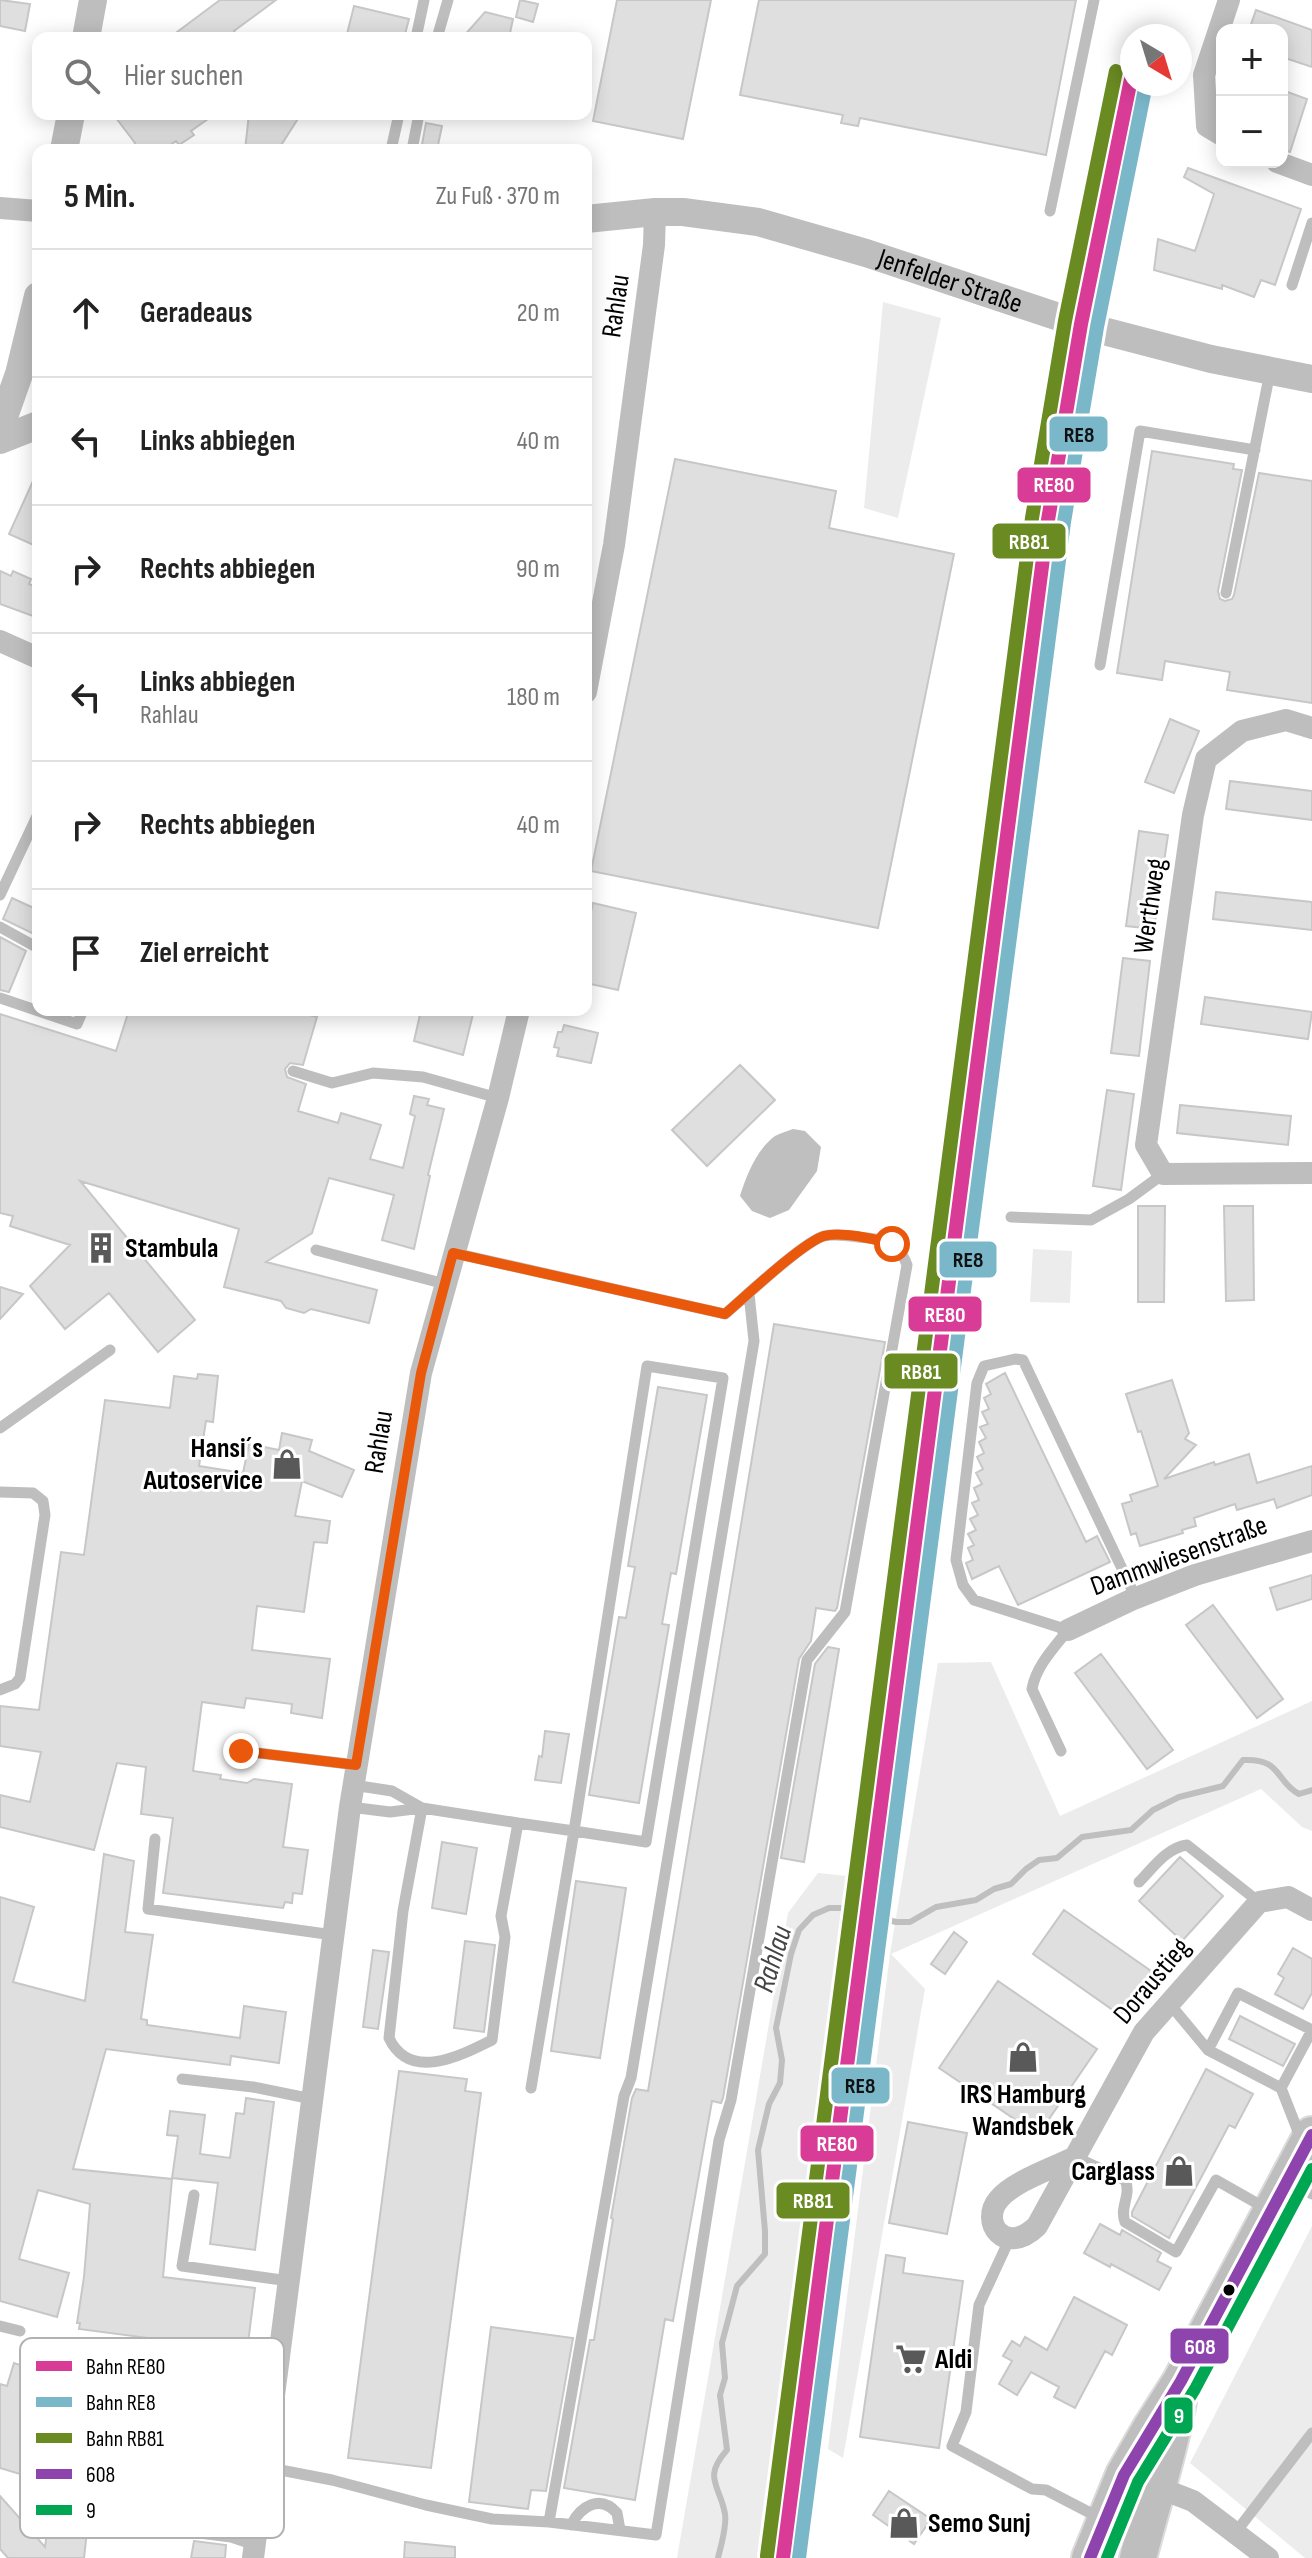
<!DOCTYPE html>
<html lang="de">
<head>
<meta charset="utf-8">
<style>
	body { margin:0; font-family:"Sofia Sans Condensed",sans-serif; background:#f6f6f6; color:#222 }
	.controls { position:absolute; right:24px; top:24px; display:grid; overflow:hidden; border-radius:16px; box-shadow:0 4px 20px #0003 }
	.controls button { width:72px; height:72px; display:grid; place-items:center; padding:0; border:0; border-bottom:2px solid #e0e0e0; background:#fff; color:#222; font:40px sans-serif }
	.compass { position:absolute; left:1120px; top:24px; width:72px; height:72px; border-radius:50%; background:#fff; box-shadow:0 4px 20px #0003; rotate:142deg }
	.stop { position:absolute; width:24px; height:24px; margin:-18px; border:6px solid #ea580c; border-radius:50%; background:#fff }
	.stop.end { background:#ea580c; border-color:#fff; box-shadow:0 2px 8px #0008 }
	.list { margin:0; padding:0; list-style:none }
	h2 { display:flex; justify-content:space-between; align-items:center; height:104px; margin:0; padding:0 32px; font-size:34px }
	h2 small { font-size:26px; font-weight:400; color:#767676 }
	.list li { display:grid; grid-template-columns:52px 1fr auto; gap:24px; align-items:center; box-sizing:border-box; height:128px; padding:0 32px; border-top:2px solid #e0e0e0 }
	.list b { display:block; font-size:30px; white-space:nowrap }
	.list p { margin:0; font-size:26px; white-space:nowrap; color:#767676 }
	.list em { font-size:26px; font-style:normal; color:#767676 }
	.icon { flex:none; width:44px; height:44px; fill:none; stroke:currentColor; stroke-width:2; stroke-linecap:round; stroke-linejoin:round }
	.map { position:relative; flex:none; width:1312px; height:2558px; overflow:hidden }
	.search { position:absolute; background:#fff; box-shadow:0 4px 20px #0003; left:32px; top:32px; width:560px; height:88px; display:flex; align-items:center; gap:20px; box-sizing:border-box; padding:0 28px; border-radius:16px; color:#767676; font-size:30px }
	.panel { position:absolute; background:#fff; box-shadow:0 4px 20px #0003; left:32px; top:144px; width:560px; height:872px; border-radius:16px }
	.map>svg:first-child { display:block }
</style>
</head>
<body>
<div class="map">
<svg width="1312" height="2558" viewBox="0 0 1312 2558">
	<rect width="100%" height="100%" fill="#fff"/>
	<path fill="#ececec" d="M883 302 941 318 898 518 864 508Z
		M1033 1249 1072 1251 1070 1303 1030 1302Z
		M991 1662 1060 1816 1312 1701V1831L1302 1827 1261 1789 891 1954 925 1989 843 2458 828 2449 890 1954 938 1663Z
		M818 1873 857 1877 760 2558H677L788 1913Z
		M1312 2226V2558H1305L1190 2463Z"/>
	<path fill="#bfbfbf" d="M793 1129 805 1131 821 1147 817 1171 789 1210 770 1218 752 1211 740 1196C746 1176 757 1149 775 1136 780 1133 788 1131 793 1129Z"/>
	<g fill="none" stroke-linecap="round" stroke-linejoin="round">
		<path stroke="#bfbfbf" stroke-width="6" d="M718 2558C721 2545 727 2527 725 2514 720 2485 702 2478 727 2450L720 2395 725 2378 722 2343 737 2286 765 2254V2231L758 2150 769 2104 780 2083 782 2060 776 2028 791 1954 799 1930 813 1915 829 1908H844L896 1922H910L936 1907 976 1900 994 1889 1011 1884 1026 1869 1039 1860 1057 1858 1082 1837 1131 1830 1153 1810 1179 1797 1223 1786 1243 1760C1282 1758 1275 1781 1299 1794L1312 1790"/>
	</g>
	<path fill="#dfdfdf" stroke="#c7c7c7" stroke-width="2" d="M0 0 30 4 25 31 0 26Z
		M220 0H276L234 31 239 38H169Z
		M520 0 538 4 533 22 516 17Z
		M617 0H711L683 139 593 121Z
		M759 0H1076L1046 155 860 118 858 126 841 123 843 115 740 95Z
		M354 6 409 19 404 38H346Z
		M1256 10 1312 30V67L1282 57V30H1249Z
		M485 12 513 19 509 38H462Z
		M1282 90 1307 99 1290 152 1282 149Z
		M113 114H215L191 131 194 135 179 145 176 141 163 150H133L135 143Z
		M249 114H301L278 150H245Z
		M426 123 442 126 437 150H421Z
		M1188 168 1301 209 1275 285 1261 280 1254 297 1222 285V289L1154 270 1158 239 1195 251 1214 194 1184 177Z
		M1152 451 1234 464 1233 469 1242 470 1218 591 1220 599 1225 601 1232 599 1234 595 1259 473 1312 481V703L1227 690 1230 672 1165 661 1162 680 1117 673Z
		M675 459 836 491 829 528 954 554 878 928 591 871Z
		M38 470V547L9 534Z
		M0 571 11 576 13 571 31 579 29 584 38 588V605L33 616 0 604Z
		M1170 719 1199 731 1174 793 1145 782Z
		M1230 781 1312 791V820L1226 809Z
		M1139 831 1168 835 1154 929 1126 926Z
		M1216 892 1312 902V930L1213 919Z
		M12 898 38 910V936L3 919Z
		M593 903 636 913 618 990 586 983V934Z
		M0 937 26 951 9 992 0 990Z
		M1123 958 1150 961 1139 1056 1111 1053Z
		M1205 997 1312 1012 1308 1039 1201 1024Z
		M129 1010H291L317 1017 303 1065 290 1063 285 1069 287 1077 306 1084 298 1111 338 1123 341 1113 381 1125 370 1159 403 1168 415 1116 410 1114 414 1096 429 1099 427 1105 444 1109 428 1175 430 1176 414 1249 382 1240 394 1195 329 1178 312 1233 266 1262 377 1290 369 1323 311 1309 304 1313 286 1308 281 1301 224 1287 239 1229 80 1181 195 1320 158 1352 109 1293 65 1329 30 1286 70 1245 10 1226 13 1216 0 1213V1014L116 1051Z
		M421 1010H474L463 1055 414 1041Z
		M564 1025 598 1033 591 1063 557 1056 559 1048 554 1047 558 1032H562Z
		M740 1065 775 1100 707 1166 672 1130Z
		M1107 1090 1134 1094 1121 1190 1093 1186Z
		M1180 1105 1291 1116 1288 1145 1177 1133Z
		M1138 1206H1165L1164 1302H1138Z
		M1224 1206H1253L1254 1300 1226 1301Z
		M0 1287 23 1294 0 1319Z
		M774 1324 885 1342 837 1608 835 1611 816 1608 811 1641 799 1659 723 2098 721 2103 712 2101 673 2321 665 2319 635 2500 564 2488 590 2340H594L613 2219 611 2218 632 2098 636 2089 648 2091Z
		M1005 1373 1086 1542 1097 1536 1110 1562 1018 1605 999 1566 972 1579 966 1563 973 1560 968 1548 974 1545 968 1534 976 1530 970 1519 978 1515 972 1503 979 1500 974 1488 982 1484 976 1473 983 1469 977 1457 984 1453 979 1442 986 1438 980 1427 988 1424 982 1412 989 1409 984 1398 991 1394 986 1384Z
		M198 1374 218 1376 213 1422 206 1421 199 1466 243 1473 249 1444 279 1450 282 1433 312 1440 309 1451 354 1470 342 1497 302 1481 295 1516 330 1521 327 1543 314 1542 304 1612 257 1606 252 1650 330 1659 322 1718 291 1713 292 1704 246 1698 244 1708 202 1702 193 1771 221 1775 220 1779 247 1783 254 1779 292 1784 283 1847 308 1850 302 1894 293 1893 292 1903 285 1902 283 1908 163 1893 173 1818 141 1814 146 1767 117 1763 94 1850 0 1827V1795L30 1802 41 1752 0 1746V1706L39 1710 61 1552 84 1555 105 1400 170 1408 174 1376 197 1379Z
		M1172 1380 1189 1433 1185 1439 1196 1445 1164 1479 1214 1462 1215 1465 1249 1454 1257 1483 1312 1466V1495L1277 1508 1274 1499 1237 1510 1235 1504 1194 1518 1196 1526 1182 1530 1183 1533 1140 1546 1136 1533 1131 1535 1122 1504 1132 1501 1130 1495 1158 1486 1141 1431 1138 1432 1126 1394Z
		M658 1387 707 1395 676 1574 671 1573 662 1624 669 1625 639 1803 589 1795 619 1617 626 1618 635 1567 628 1566Z
		M1312 1575V1599L1277 1610 1270 1588Z
		M1213 1605 1283 1699 1257 1718 1186 1625Z
		M828 1647 839 1649 804 1862 781 1858 815 1664Z
		M1101 1654 1173 1750 1147 1769 1075 1673Z
		M545 1731 569 1734 561 1783 535 1780 539 1756 542 1757Z
		M442 1842 477 1848 466 1914 432 1908Z
		M104 1854 134 1861 125 1932 153 1935 141 2019 147 2020V2025L240 2038 244 2006 286 2012 279 2063 231 2056 230 2065 106 2049 73 2169 172 2179 163 2277 255 2288 247 2351 79 2329 80 2323H77L84 2277 90 2204 38 2190 19 2259 69 2273 57 2317 0 2301V1897L34 1907 13 1982 85 2001Z
		M1180 1857 1223 1896 1182 1941 1139 1901Z
		M576 1881 626 1888 600 2058 551 2051Z
		M1064 1910 1151 1971 1120 2015 1033 1954Z
		M954 1932 967 1942 945 1974 931 1964Z
		M465 1941 495 1945 484 2032 454 2028Z
		M1293 1948 1312 1959V1993L1303 2009 1275 1994 1284 1978 1278 1974Z
		M373 1950 389 1952 378 2029 363 2027Z
		M998 1981 1097 2049 1038 2135 939 2068Z
		M1240 2016 1295 2044 1283 2066 1229 2039Z
		M1206 2069 1253 2094 1235 2128 1229 2125 1169 2238 1132 2216V2212Z
		M399 2071 467 2079 465 2091 481 2093 431 2468 348 2458Z
		M246 2098 274 2102 255 2250 210 2244 218 2183 172 2178 178 2136 167 2135 170 2111 205 2115 200 2154 230 2158 236 2113 244 2114Z
		M908 2122 967 2133 947 2234 889 2223Z
		M1100 2224 1120 2235 1122 2230 1161 2253 1157 2261 1171 2268 1159 2290 1111 2264 1110 2267 1084 2253Z
		M886 2255 905 2258 903 2273 963 2281 939 2448 860 2437Z
		M1074 2297 1127 2325 1112 2355 1105 2351 1075 2408 1054 2397 1059 2387 1031 2372 1017 2395 999 2384 1012 2361 1003 2356 1012 2341 1020 2346 1025 2337 1047 2350Z
		M491 2327 573 2338 546 2491 531 2490 528 2509 469 2502Z
		M27 2353 45 2358 22 2437 68 2450V2445L101 2450 97 2484 44 2478 43 2481 0 2468V2384L7 2386 14 2363 23 2366Z
		M889 2491 931 2519 914 2544 873 2515Z
		M0 2496 45 2547 49 2518 88 2522 84 2558H8L0 2549Z
		M194 2541 226 2545 225 2558H191Z
		M405 2542 455 2547V2558H404Z"/>
	<g fill="none" stroke-linecap="round" stroke-linejoin="round">
		<defs>
			<path id="primary" d="M1090 2558 1124 2475 1151 2428 1181 2381 1312 2135
				M1138 2558C1151 2506 1169 2454 1178 2401"/>
		</defs>
		<use href="#primary" stroke="#dbdbdb" stroke-width="40"/>
		<path stroke="#bebebe" stroke-width="11" d="M416 38 424 0
			M437 38 448 0
			M391 150 399 114
			M412 150 419 114
			M1050 211 1094 0
			M1292 285 1312 223
			M1226 593 1270 372
			M1100 665 1140 431 1255 450
			M0 895 38 814
			M0 927 38 948
			M0 998 77 1024 83 1010
			M293 1071 332 1083 373 1073 423 1077 498 1098
			M1011 1217 1091 1220 1129 1199 1163 1174
			M316 1250 445 1284
			M0 1428 110 1350
			M0 1492 33 1493 43 1501 45 1515 20 1678 15 1684 0 1690
			M241 1751 356 1765
			M1061 1751 1032 1689C1036 1666 1054 1648 1068 1630L974 1600 963 1585 956 1560 977 1383 984 1366 1015 1359 1023 1360 1136 1598
			M353 1785 392 1791 422 1808
			M350 1807 390 1812 422 1808 518 1823 501 1916 505 1937 492 2040C460 2056 410 2082 389 2038L403 1911 422 1808
			M518 1823 574 1831 647 1366 723 1378 646 1842 574 1831 531 2088
			M155 1839 148 1909 333 1935
			M1139 1882C1153 1868 1166 1848 1187 1845L1259 1902
			M1169 2003 1208 2050
			M182 2079 253 2087 312 2099
			M1281 2088 1312 2030
			M1301 2139 1281 2088 1208 2050 1238 1993 1312 2030
			M1075 2157 1125 2180C1132 2195 1119 2207 1125 2222L1176 2252 1216 2180 1267 2209
			M1292 2183 1312 2194
			M194 2195 182 2266 289 2281
			M1009 2240 979 2305 966 2412 952 2446 1032 2489 1046 2490 1100 2518
			M0 2326 20 2331
			M86 2351 189 2367 219 2405 271 2414
			M265 2467 332 2480 426 2505 492 2519 549 2522 656 2535 719 2140 731 2100 807 1660 845 1612 907 1265C901 1247 886 1240 868 1238 855 1237 836 1233 824 1236 803 1242 745 1297 725 1314L454 1253
			M549 2522 624 2096 631 2078 754 1341 749 1294
			M571 2525C581 2506 600 2494 617 2513L620 2530
			M174 2530 231 2537 255 2545
			M1236 2532 1312 2433"/>
		<path stroke="#bebebe" stroke-width="22" d="M1222 135 1207 126 1204 75 1229 0
			M1277 162 1312 175
			M0 208 38 211
			M0 641 38 658
			M586 692 614 545 654 245 655 212
			M1312 728 1286 720 1242 731 1206 759 1193 815 1146 1145 1163 1174 1312 1173
			M1068 1630 1131 1600 1195 1575 1312 1541
			M1075 2157C1054 2168 1014 2181 999 2199 979 2222 1005 2257 1037 2226L1144 2032 1259 1902 1288 1897 1312 1910
			M1155 2489 1175 2494 1193 2501 1268 2558
			M253 2558 350 1807 421 1373 498 1098 519 1010"/>
		<g stroke="#bebebe" stroke-width="28">
			<path d="M86 38 93 0"/>
			<path d="M64 150 71 114"/>
			<path id="s1" d="M586 219 655 212H683L758 222 866 253 1092 328 1211 359 1312 379"/>
			<path d="M0 428 19 374 38 296"/>
			<path d="M0 440 38 425"/>
		</g>
		<use href="#primary" stroke="#bebebe" stroke-width="36"/>
		<defs>
			<path id="bus-1" d="M1090 2558 1124 2475 1181 2381 1312 2135"/>
			<path id="bus-2" d="M1107 2558 1138 2482 1195 2389 1312 2169"/>
		</defs>
		<use href="#bus-1" stroke="#fff" stroke-width="18"/>
		<use href="#bus-2" stroke="#fff" stroke-width="18"/>
		<use href="#bus-1" stroke="#8e44ad" stroke-width="12"/>
		<use href="#bus-2" stroke="#00a651" stroke-width="12"/>
		<defs>
			<path id="rail-1" d="M783 2558 1048 520 1081 324 1132 74"/>
			<path id="rail-2" d="M799 2558 1064 522 1097 327 1146 84"/>
			<path id="rail-3" d="M767 2556 1032 518 1065 321 1116 71"/>
		</defs>
		<use href="#rail-1" stroke="#fff" stroke-width="20"/>
		<use href="#rail-2" stroke="#fff" stroke-width="20"/>
		<use href="#rail-3" stroke="#fff" stroke-width="20"/>
		<use href="#rail-1" stroke="#d83c96" stroke-width="14"/>
		<use href="#rail-2" stroke="#7ab7c9" stroke-width="14"/>
		<use href="#rail-3" stroke="#6a8a22" stroke-width="14"/>
	</g>
	<g fill="none" stroke-linecap="round" stroke-linejoin="round">
		<path stroke="#ea580c" stroke-width="10" d="M241 1751 356 1765 421 1373 453 1253 725 1314C745 1297 802 1243 824 1236 841 1231 875 1239 892 1244"/>
	</g>
	<defs>
		<symbol id="building-bare" viewBox="-9 -9 18 18"><path d="M-4-6H4V6H1V3H-1V6H-4ZM-2.5-4.3h1.7v1.8h-1.7ZM.8-4.3h1.7v1.8H.8ZM-2.5-1h1.7V.8h-1.7ZM.8-1h1.7V.8H.8Z" fill="#595959" stroke="#fff" stroke-width="2.5" paint-order="stroke"/></symbol>
		<symbol id="shop-bare" viewBox="-9 -9 18 18"><path d="M-5-2.5h2.3a2.7 3.5 0 0 1 5.4 0H5L5.5 6h-11ZM-1.5-2.5h3a1.5 2.3 0 0 0-3 0Z" fill="#595959" stroke="#fff" stroke-width="2.5" paint-order="stroke"/></symbol>
		<symbol id="supermarket-bare" viewBox="-9 -9 18 18"><path d="M-6-5.5h2.5l.6 2H6L4.5 2H-2.5L-4.4-4H-6ZM-1.5 3.2a1.3 1.3 0 1 0 .1 0ZM3 3.2a1.3 1.3 0 1 0 .1 0Z" fill="#595959" stroke="#fff" stroke-width="2.5" paint-order="stroke"/></symbol>
	</defs>
	<g fill-rule="evenodd">
		<use href="#building-bare" x="79" y="1226" width="44" height="44"/>
		<use href="#shop-bare" x="265" y="1442" width="44" height="44"/>
		<use href="#shop-bare" x="1001" y="2035" width="44" height="44"/>
		<use href="#shop-bare" x="1157" y="2149" width="44" height="44"/>
		<use href="#supermarket-bare" x="889" y="2337" width="44" height="44"/>
		<use href="#shop-bare" x="882" y="2501" width="44" height="44"/>
	</g>
	<circle fill="#000" stroke="#fff" stroke-width="3" cx="1229" cy="2290" r="7"/>
	<g text-anchor="middle" dominant-baseline="central" stroke-width="6" stroke-linejoin="round" paint-order="stroke">
		<g font-size="28" fill="#000" stroke="#fff">
			<text stroke="none"><textPath href="#s1" startOffset="374">Jenfelder Straße</textPath></text>
			<text transform="translate(616 306) rotate(-82)">Rahlau</text>
			<text transform="translate(1150 906) rotate(-82)">Werthweg</text>
			<text transform="translate(379 1442) rotate(-81)">Rahlau</text>
			<text transform="translate(1179 1556) rotate(-20)">Dammwiesenstraße</text>
			<text transform="translate(1152 1981) rotate(-50)">Doraustieg</text>
		</g>
		<g font-size="28" font-weight="bold" fill="#000" stroke="#fff" text-anchor="start">
			<text x="125" y="1248">Stambula</text>
			<text x="263" y="1448" text-anchor="end">Hansi´s<tspan x="263" dy="32">Autoservice</tspan></text>
			<text x="1023" y="2094" text-anchor="middle">IRS Hamburg<tspan x="1023" dy="32">Wandsbek</tspan></text>
			<text x="1155" y="2171" text-anchor="end">Carglass</text>
			<text x="935" y="2359">Aldi</text>
			<text x="928" y="2523">Semo Sunj</text>
		</g>
		<g font-size="30" font-style="italic" fill="#444" stroke="#fff">
			<text transform="translate(773 1959) rotate(-73)">Rahlau</text>
		</g>
	</g>
	<rect x="20" y="2338" width="264" height="200" rx="12" fill="#fff" stroke="#b2b2b2" stroke-width="2"/>
	<rect x="36" y="2361" width="36" height="10" fill="#d83c96"/>
	<rect x="36" y="2397" width="36" height="10" fill="#7ab7c9"/>
	<rect x="36" y="2433" width="36" height="10" fill="#6a8a22"/>
	<rect x="36" y="2469" width="36" height="10" fill="#8e44ad"/>
	<rect x="36" y="2505" width="36" height="10" fill="#00a651"/>
	<g font-size="22" fill="#000">
		<text x="86" y="2374">Bahn RE80</text>
		<text x="86" y="2410">Bahn RE8</text>
		<text x="86" y="2446">Bahn RB81</text>
		<text x="86" y="2482">608</text>
		<text x="86" y="2518">9</text>
	</g>
	<g stroke="#fff" stroke-width="3">
		<rect x="1048" y="415" width="61" height="38" rx="8" fill="#7ab7c9"/>
		<rect x="1016" y="466" width="76" height="38" rx="8" fill="#d83c96"/>
		<rect x="991" y="522" width="76" height="38" rx="8" fill="#6a8a22"/>
		<rect x="938" y="1240" width="60" height="39" rx="8" fill="#7ab7c9"/>
		<rect x="907" y="1295" width="76" height="38" rx="8" fill="#d83c96"/>
		<rect x="883" y="1352" width="76" height="38" rx="8" fill="#6a8a22"/>
		<rect x="830" y="2066" width="61" height="39" rx="8" fill="#7ab7c9"/>
		<rect x="799" y="2124" width="76" height="39" rx="8" fill="#d83c96"/>
		<rect x="775" y="2181" width="76" height="39" rx="8" fill="#6a8a22"/>
		<rect x="1169" y="2327" width="61" height="38" rx="8" fill="#8e44ad"/>
		<rect x="1163" y="2396" width="31" height="39" rx="8" fill="#00a651"/>
	</g>
	<g font-size="22" text-anchor="middle" font-weight="bold" fill="#fff">
		<text x="1054" y="492">RE80</text>
		<text x="1029" y="549">RB81</text>
		<text x="945" y="1322">RE80</text>
		<text x="921" y="1379">RB81</text>
		<text x="837" y="2151">RE80</text>
		<text x="813" y="2208">RB81</text>
		<text x="1200" y="2354">608</text>
		<text x="1179" y="2423">9</text>
	</g>
	<g font-size="22" text-anchor="middle" font-weight="bold" fill="#111">
		<text x="1079" y="442">RE8</text>
		<text x="968" y="1267">RE8</text>
		<text x="860" y="2093">RE8</text>
	</g>
</svg>
<div class="controls">
<button>+</button>
<button>−</button>
</div>
<svg class="compass" viewBox="-18 -18 36 36"><path d="M0-13l5 13h-10z" fill="#e53935"/><path d="M0 13l5-13h-10z" fill="#767676"/></svg>
<div class="stop" style="left:892px;top:1244px"></div>
<div class="stop end" style="left:241px;top:1751px"></div>
<div class="search"><svg class="icon" aria-label="search" viewBox="0 0 24 24"><circle cx="10" cy="10" r="6"/><path d="M15 15l6 6"/></svg>Hier suchen</div>
<section class="panel">
<h2>5 Min.<small>Zu Fuß · 370 m</small></h2>
<ul class="list">
<li><svg class="icon" aria-label="ahead" viewBox="0 0 24 24"><path d="M12 20V5M6 11l6-6 6 6"/></svg><div><b>Geradeaus</b></div><em>20 m</em></li>
<li><svg class="icon" aria-label="left" viewBox="0 0 24 24"><path d="M17 20v-9H6M10 6l-5 5 5 5"/></svg><div><b>Links abbiegen</b></div><em>40 m</em></li>
<li><svg class="icon" aria-label="right" viewBox="0 0 24 24"><path d="M7 20v-9h11M14 6l5 5-5 5"/></svg><div><b>Rechts abbiegen</b></div><em>90 m</em></li>
<li><svg class="icon" aria-label="left" viewBox="0 0 24 24"><path d="M17 20v-9H6M10 6l-5 5 5 5"/></svg><div><b>Links abbiegen</b><p>Rahlau</p></div><em>180 m</em></li>
<li><svg class="icon" aria-label="right" viewBox="0 0 24 24"><path d="M7 20v-9h11M14 6l5 5-5 5"/></svg><div><b>Rechts abbiegen</b></div><em>40 m</em></li>
<li><svg class="icon" aria-label="arrive" viewBox="0 0 24 24"><path d="M6 21V4h12l-3 4 3 4H6"/></svg><div><b>Ziel erreicht</b></div></li>
</ul>
</section>
</div>
</body>
</html>
